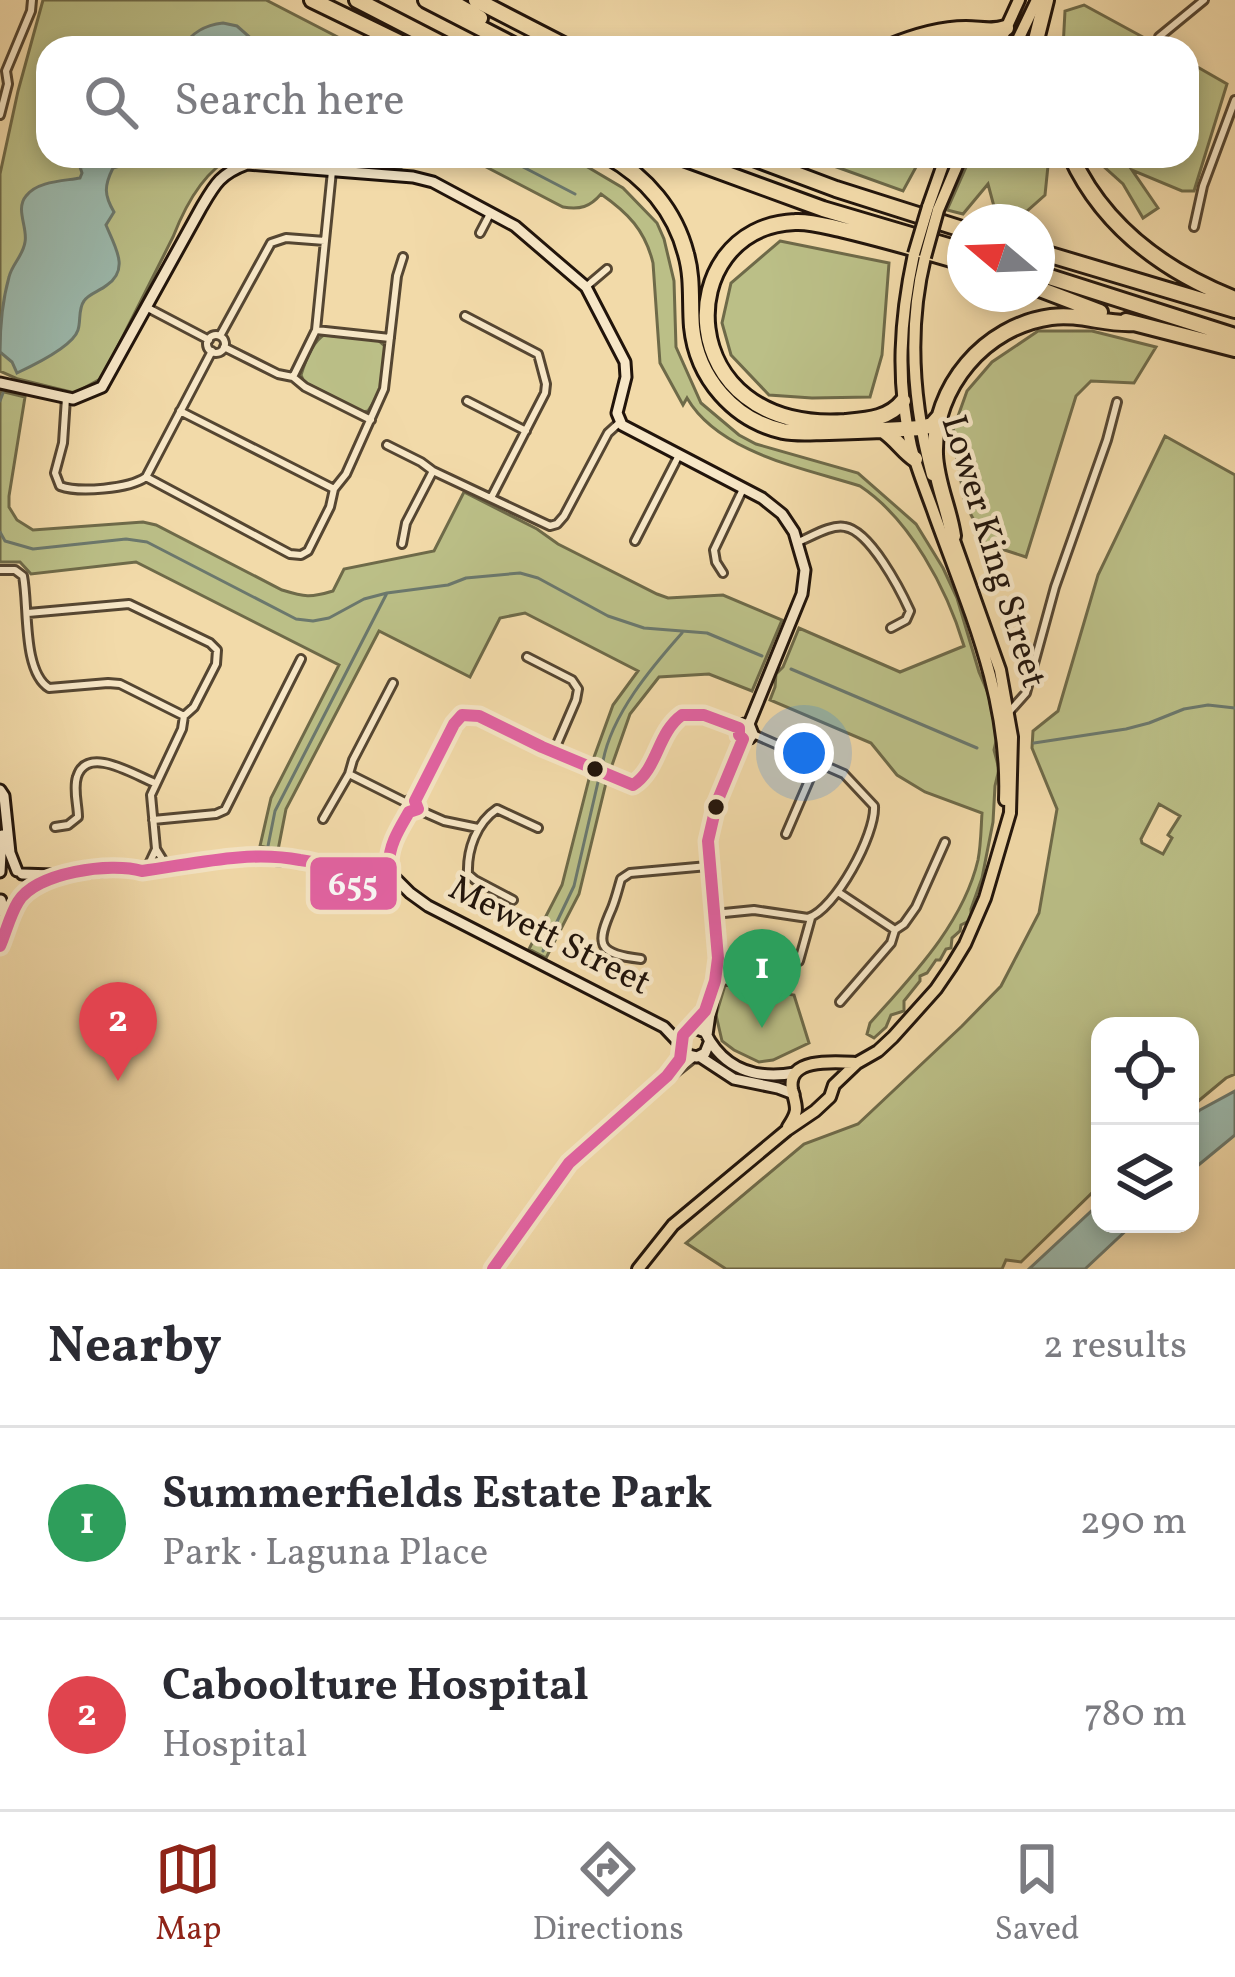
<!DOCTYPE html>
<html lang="en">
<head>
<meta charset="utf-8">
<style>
	body { margin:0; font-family:Vollkorn,serif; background:#f7f7f7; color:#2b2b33 }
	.controls { position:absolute; right:36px; bottom:36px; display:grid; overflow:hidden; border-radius:24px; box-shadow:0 6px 18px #0003 }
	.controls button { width:108px; height:108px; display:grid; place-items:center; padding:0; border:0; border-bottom:3px solid #e1e1e2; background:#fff; color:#2b2b33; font:60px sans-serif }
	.compass { position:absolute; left:947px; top:204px; width:108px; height:108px; border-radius:50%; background:#fff; box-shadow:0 6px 18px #0003; rotate:289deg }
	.you { position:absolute; left:804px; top:753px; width:42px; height:42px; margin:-30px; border:9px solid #fff; border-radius:50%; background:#1a73e8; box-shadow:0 0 0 18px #1a73e833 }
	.badge { display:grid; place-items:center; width:78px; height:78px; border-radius:50%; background:#8f2418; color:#fff; font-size:39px; font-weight:700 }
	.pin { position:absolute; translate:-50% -99px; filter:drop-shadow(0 3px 6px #0008) }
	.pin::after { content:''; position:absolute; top:63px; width:42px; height:36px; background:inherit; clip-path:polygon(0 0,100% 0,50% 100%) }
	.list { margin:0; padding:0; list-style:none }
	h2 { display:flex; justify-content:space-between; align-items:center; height:156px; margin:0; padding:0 48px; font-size:51px }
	h2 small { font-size:39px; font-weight:400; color:#7c7c81 }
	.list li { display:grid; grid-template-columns:78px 1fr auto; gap:36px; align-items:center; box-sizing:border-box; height:192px; padding:0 48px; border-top:3px solid #e1e1e2 }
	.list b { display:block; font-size:45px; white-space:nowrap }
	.list p { margin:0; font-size:39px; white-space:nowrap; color:#7c7c81 }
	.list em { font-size:39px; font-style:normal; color:#7c7c81 }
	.icon { flex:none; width:66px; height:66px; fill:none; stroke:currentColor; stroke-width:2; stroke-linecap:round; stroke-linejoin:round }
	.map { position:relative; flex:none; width:1235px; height:1269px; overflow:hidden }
	.search { position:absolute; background:#fff; box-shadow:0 6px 18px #0003; left:36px; right:36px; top:36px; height:132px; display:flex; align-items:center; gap:30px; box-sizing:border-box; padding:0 42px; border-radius:36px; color:#7c7c81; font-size:45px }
	.sheet { height:540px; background:#fff }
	nav { display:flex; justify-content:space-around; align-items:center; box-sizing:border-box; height:168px; border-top:3px solid #e1e1e2; background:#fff; font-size:33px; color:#7c7c81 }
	nav a { display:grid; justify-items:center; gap:6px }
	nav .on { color:#8f2418 }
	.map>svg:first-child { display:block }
</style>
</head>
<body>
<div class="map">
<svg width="1235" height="1269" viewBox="0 0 1235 1269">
	<rect width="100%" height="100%" fill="#f2daa9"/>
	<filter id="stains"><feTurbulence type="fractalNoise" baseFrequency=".00167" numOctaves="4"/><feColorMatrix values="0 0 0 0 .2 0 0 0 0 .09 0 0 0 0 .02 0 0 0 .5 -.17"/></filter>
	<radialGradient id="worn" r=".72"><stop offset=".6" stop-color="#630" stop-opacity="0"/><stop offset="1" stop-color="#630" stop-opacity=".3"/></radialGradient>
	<path fill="#bbbf87" stroke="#6e6a49" stroke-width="3" fill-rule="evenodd" d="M43 0H266L359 48H48V156H234C203 171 185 206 173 237L102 378 75 393 18 379 0 371V174L18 91Z
		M1084 5 1163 48H1063L1065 11Z
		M1187 61 1227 84 1194 191H1182L1132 170 1158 208 1143 218 1123 184 1092 156H1187Z
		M286 156H401V168Z
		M465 156H569L623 188 657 223 664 239 674 281 676 347 701 403 739 435 756 444 858 473 916 524 943 568 957 598 979 672 988 693 997 737 994 750 999 769 995 786 993 822 982 878 971 909V920L961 925 960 931 952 938 951 948 946 949 940 960H936L927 973 920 976V981L904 1001V1011L891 1015 886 1027 874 1038 867 1034 870 1023C912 976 963 924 978 860 981 845 981 828 982 813L925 792 897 775 871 743 770 700 775 687 776 674 783 667 799 628 900 672 964 646C947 589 910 519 860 486 803 468 719 453 687 398L683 405 660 363 653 263C645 230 628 213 601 194 590 207 580 210 563 207Z
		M806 156H922L903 191Z
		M971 156H1049L1045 195 1027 211 996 214 988 184 963 214 947 210Z
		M780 241 889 263 882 355 870 397 812 398 769 395 731 355 722 323 731 283Z
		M1038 331H1092L1156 347 1134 383 1091 381 1076 396 1026 557 986 544 965 503 952 433 967 391 992 362Z
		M324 335 378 340 385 346 382 389 368 411 363 412 304 382 301 375C305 362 312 342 324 335Z
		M0 391 25 397 9 496V507L17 520 33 530 143 522 156 525 282 590C305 597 310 598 333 591L344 569 434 551 464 492 537 529 558 544 657 594 668 598 723 595 782 620 752 691 709 674 659 677 630 714 611 768 593 760 613 705 638 671 525 613 500 618 470 677 379 631 286 809 278 850 260 846 271 798 339 665 136 562 31 574 20 562H0Z
		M1165 436 1235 475V1074L1226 1078 1190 1108V1026H1100V1185L1021 1262 1006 1260 1002 1269H726L686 1243 804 1144 858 1124 962 1026 1001 986 1039 913 1057 809 1032 748 1033 731 1058 711 1098 575ZM1159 804 1180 816 1168 835 1172 838 1163 854 1142 843 1141 839Z
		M590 775 606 782 605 787 579 894 546 958 529 949 562 885Z
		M725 985 794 995 809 1043 773 1060 759 1062 734 1050 722 1041 716 1015Z"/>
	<path fill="#9cbaae" stroke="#6b786d" stroke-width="3" d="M223 23 237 26 262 48H182C192 32 205 25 223 23Z
		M101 156H131L127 164 113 168C104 186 104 195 114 212L106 225C115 247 130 269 107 285 100 291 88 294 84 301 78 309 81 321 78 330 73 346 32 366 17 373L12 362 0 352C0 325 2 302 9 277 12 264 23 256 25 242 28 228 15 209 26 196 37 181 64 181 80 178L82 173 80 167 95 165Z
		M1235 1091V1135L1190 1172V1119L1200 1110Z
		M1100 1203V1224H1133L1085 1269H1029Z"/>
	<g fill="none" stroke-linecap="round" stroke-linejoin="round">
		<path stroke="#6b786d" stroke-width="3" d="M502 156 575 194
			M0 401 3 393
			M0 532 5 541 33 549 126 539 147 542 296 619 313 621 329 618 364 599 387 593 448 585 466 578 520 573 538 578 608 616 644 628 707 633 762 656
			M791 669 977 748
			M1034 743 1126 729 1149 723 1184 709 1208 705 1235 708
			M603 761C612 714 651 668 682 633
			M268 846 275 811 387 593
			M543 951 574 886 598 782"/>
		<defs>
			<path id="street" d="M1159 37 1204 0
				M0 115 8 84 6 71 31 11 32 0
				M1194 227 1203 186 1235 100
				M480 233 491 212
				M587 286 607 269
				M148 308 209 340
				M465 316 538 354 546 384 545 393 491 498
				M316 330 390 338
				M207 344a9 9 0 1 1 18 0a9 9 0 1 1-18 0Z
				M220 336 271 243 286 238 325 241
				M224 347 278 374 293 377 305 387 371 420
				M293 377 316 330 332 171
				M66 398 63 443 55 473 60 486C79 493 129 489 146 477L212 351
				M467 401 526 431
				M180 411 334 489
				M387 445 421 462 433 471 550 526 557 524 564 516 608 433 619 423
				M146 477 290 554 301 555 308 551 330 507 334 489 346 474 384 389 397 276 403 257
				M635 541 679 455
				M798 542C811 537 831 524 845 527 870 531 900 589 910 611L906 620 891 628
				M402 544 406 523 433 471
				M0 570H15L23 576C29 606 22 671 49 688L108 683 120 684 184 716
				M723 573 716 562 714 550 743 489
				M28 613 129 604 210 643 217 650 216 664 194 707 184 716 182 729 151 795 156 849 164 862
				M527 657 572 680 578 689 576 700 554 751
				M1009 712 1026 693 1055 587 1107 440 1117 402
				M349 774 405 802
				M419 810 444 821 478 828
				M409 812 418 809 415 801 454 724 462 715 479 716 542 747 633 785C644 780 646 775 650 763 674 706 682 703 739 728
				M323 819 349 774 353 760 393 683
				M153 820 216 814 225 810 301 659
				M55 827 68 825 78 817C78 805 73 789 77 777 87 744 136 776 155 783
				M786 834 817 762
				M149 864 156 849
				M388 867 392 844 409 812 406 805 409 800 415 801
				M838 892 895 930
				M513 900 475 880 468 874C467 850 476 823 497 809L538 828
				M714 914 754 910 808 918C835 910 876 834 874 806L844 774 753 734
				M641 959C596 954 596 944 612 908 616 898 618 889 621 879L630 873 708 866
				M799 961 811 918
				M716 979 761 986
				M840 1002 891 943 895 930 904 924 916 907 945 842
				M662 1081 677 1064 682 1050
				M493 1269 571 1161 592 1139 695 1057"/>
			<path id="secondary" d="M0 383 73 399 102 387 201 208C215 184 220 174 247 164L413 177 433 182 515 226 586 287 625 362 626 377 617 413 622 425 762 498 782 514 794 532 805 570 802 594 749 724
				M0 790 4 796 10 853 17 871
				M324 866C337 872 350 879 361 886 364 888 366 891 369 892 390 900 400 875 380 861L366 862 358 874 360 884
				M0 872 2 835
				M22 874 53 875 132 868 142 871 232 857 363 865
				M391 874 410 893 428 906 664 1027 681 1045
				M1 900 7 924
				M0 946 19 899 24 893 53 875
				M708 1008 695 1028 683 1035 681 1045 688 1055 697 1057 705 1053 709 1043
				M695 1028 705 1032C723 1069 756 1080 795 1073
				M707 1035 718 958 709 866 710 828 717 802 743 739 750 738 753 734 749 724H744L739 728V735L743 739
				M699 1056 734 1079 778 1088 794 1094"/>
			<path id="primary" d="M997 48 1019 0
				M1014 48 1037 0
				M928 207 946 156
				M938 210 961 156
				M914 254C900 319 896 381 911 446 917 470 927 493 935 516 969 610 1009 698 1005 800
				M925 257C907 330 913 403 932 475
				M788 1127C800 1109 796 1108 792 1089 786 1057 837 1062 857 1063
				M638 1269 673 1225 787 1130 815 1111 830 1097 834 1085 857 1063 878 1051 893 1037 936 989 951 967 965 944 985 898 1010 813 1012 737 1000 670 951 532"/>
			<path id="highway" d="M312 0 411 48
				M357 0 450 48
				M426 0 519 48
				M448 0 480 18
				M476 0 569 48
				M974 37 1003 48
				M887 48C911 38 939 29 966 29 981 29 991 33 1006 28
				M1034 48 1046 0
				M608 156C646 177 675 211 686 254 693 278 690 303 692 327 697 378 734 420 783 431 798 434 814 432 829 432 860 431 890 430 921 428L932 425 940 416
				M678 156 823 209 965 251
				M748 156 836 189 965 230
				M1071 156C1103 226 1164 271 1235 299
				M1037 251 1235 310
				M1037 273 1235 336
				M1037 288 1100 312
				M1126 321 1235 349
				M903 401C889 419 867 420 845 422 670 434 670 227 795 222 810 221 826 226 840 229 882 239 924 251 965 263
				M884 431C897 440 904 452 915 459
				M953 536C949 508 936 483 935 454 933 387 985 326 1051 317 1080 313 1106 325 1134 323"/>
		</defs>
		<use href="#street" stroke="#554632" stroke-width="12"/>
		<use href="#secondary" stroke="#21140b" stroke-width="15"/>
		<use href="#primary" stroke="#21140b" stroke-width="16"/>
		<use href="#highway" stroke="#21140b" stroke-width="20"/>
		<use href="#street" stroke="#f7e7c7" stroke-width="6"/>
		<use href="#secondary" stroke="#f7e7c7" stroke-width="9"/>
		<use href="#primary" stroke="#f2daa9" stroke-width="10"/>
		<use href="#highway" stroke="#f2daa9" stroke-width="14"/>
		<defs>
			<path id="primary-bridge" d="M914 254 928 207
				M925 257 938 210"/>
		</defs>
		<use href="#primary-bridge" stroke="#21140b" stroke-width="16" stroke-linecap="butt"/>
		<use href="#primary-bridge" stroke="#f2daa9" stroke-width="10"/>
		<defs>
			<path id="bus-1" d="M0 946C6 932 10 915 18 902 36 872 111 862 142 871 194 864 248 850 300 860 309 861 318 863 327 867 340 874 371 900 385 890 394 883 389 872 389 864 389 844 400 828 409 812L418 809 415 801 454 724 462 715 479 716 542 747 633 785C658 769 657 733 682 715H704L739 728V735L743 739 717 802 708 841 718 958 715 981 705 1011 683 1035 680 1059 667 1076 569 1163 493 1269"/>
		</defs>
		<use href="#bus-1" stroke="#f7e7c7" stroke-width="21"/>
		<use href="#bus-1" stroke="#e463a4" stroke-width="12"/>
	</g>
	<g fill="#21140b" stroke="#f7e7c7" stroke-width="4.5">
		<circle cx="595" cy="769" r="10"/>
		<circle cx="716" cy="807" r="10"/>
	</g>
	<g text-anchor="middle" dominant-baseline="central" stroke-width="9" stroke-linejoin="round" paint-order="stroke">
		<g font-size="36" fill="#21140b" stroke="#f7e7c7">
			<text transform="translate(992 552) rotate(73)">Lower King Street</text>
			<text transform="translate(549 937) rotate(27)">Mewett Street</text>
		</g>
	</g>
	<rect stroke="#f7e7c7" stroke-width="4.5" x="308" y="855" width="91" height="57" rx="12" fill="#e463a4"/>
	<g font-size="33" text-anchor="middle" font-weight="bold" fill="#fff">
		<text x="353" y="895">655</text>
	</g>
	<rect width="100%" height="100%" filter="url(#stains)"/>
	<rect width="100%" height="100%" fill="url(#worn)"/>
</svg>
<div class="controls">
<button><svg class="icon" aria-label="locate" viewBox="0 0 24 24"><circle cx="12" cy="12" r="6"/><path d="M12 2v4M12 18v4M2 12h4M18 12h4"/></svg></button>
<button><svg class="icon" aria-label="layers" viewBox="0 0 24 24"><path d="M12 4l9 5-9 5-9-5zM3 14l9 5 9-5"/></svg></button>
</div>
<svg class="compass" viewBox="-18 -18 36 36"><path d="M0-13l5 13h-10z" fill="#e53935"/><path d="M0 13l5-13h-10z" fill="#7c7c81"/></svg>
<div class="you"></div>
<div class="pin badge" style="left:762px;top:1028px;background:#2e9e5b">1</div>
<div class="pin badge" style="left:118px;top:1081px;background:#e0444e">2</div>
<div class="search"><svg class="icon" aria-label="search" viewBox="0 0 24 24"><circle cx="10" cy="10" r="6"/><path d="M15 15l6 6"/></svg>Search here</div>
</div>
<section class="sheet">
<h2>Nearby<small>2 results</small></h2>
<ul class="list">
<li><span class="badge" style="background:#2e9e5b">1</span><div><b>Summerfields Estate Park</b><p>Park · Laguna Place</p></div><em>290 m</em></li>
<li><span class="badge" style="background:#e0444e">2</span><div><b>Caboolture Hospital</b><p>Hospital</p></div><em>780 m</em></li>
</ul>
</section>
<nav>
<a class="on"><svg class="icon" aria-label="map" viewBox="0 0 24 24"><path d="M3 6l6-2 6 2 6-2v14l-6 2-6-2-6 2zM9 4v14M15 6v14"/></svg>Map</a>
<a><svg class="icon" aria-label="directions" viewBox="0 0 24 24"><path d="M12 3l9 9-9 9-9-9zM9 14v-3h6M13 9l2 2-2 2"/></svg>Directions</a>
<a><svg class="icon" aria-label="saved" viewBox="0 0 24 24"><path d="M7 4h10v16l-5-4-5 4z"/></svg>Saved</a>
</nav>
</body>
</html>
